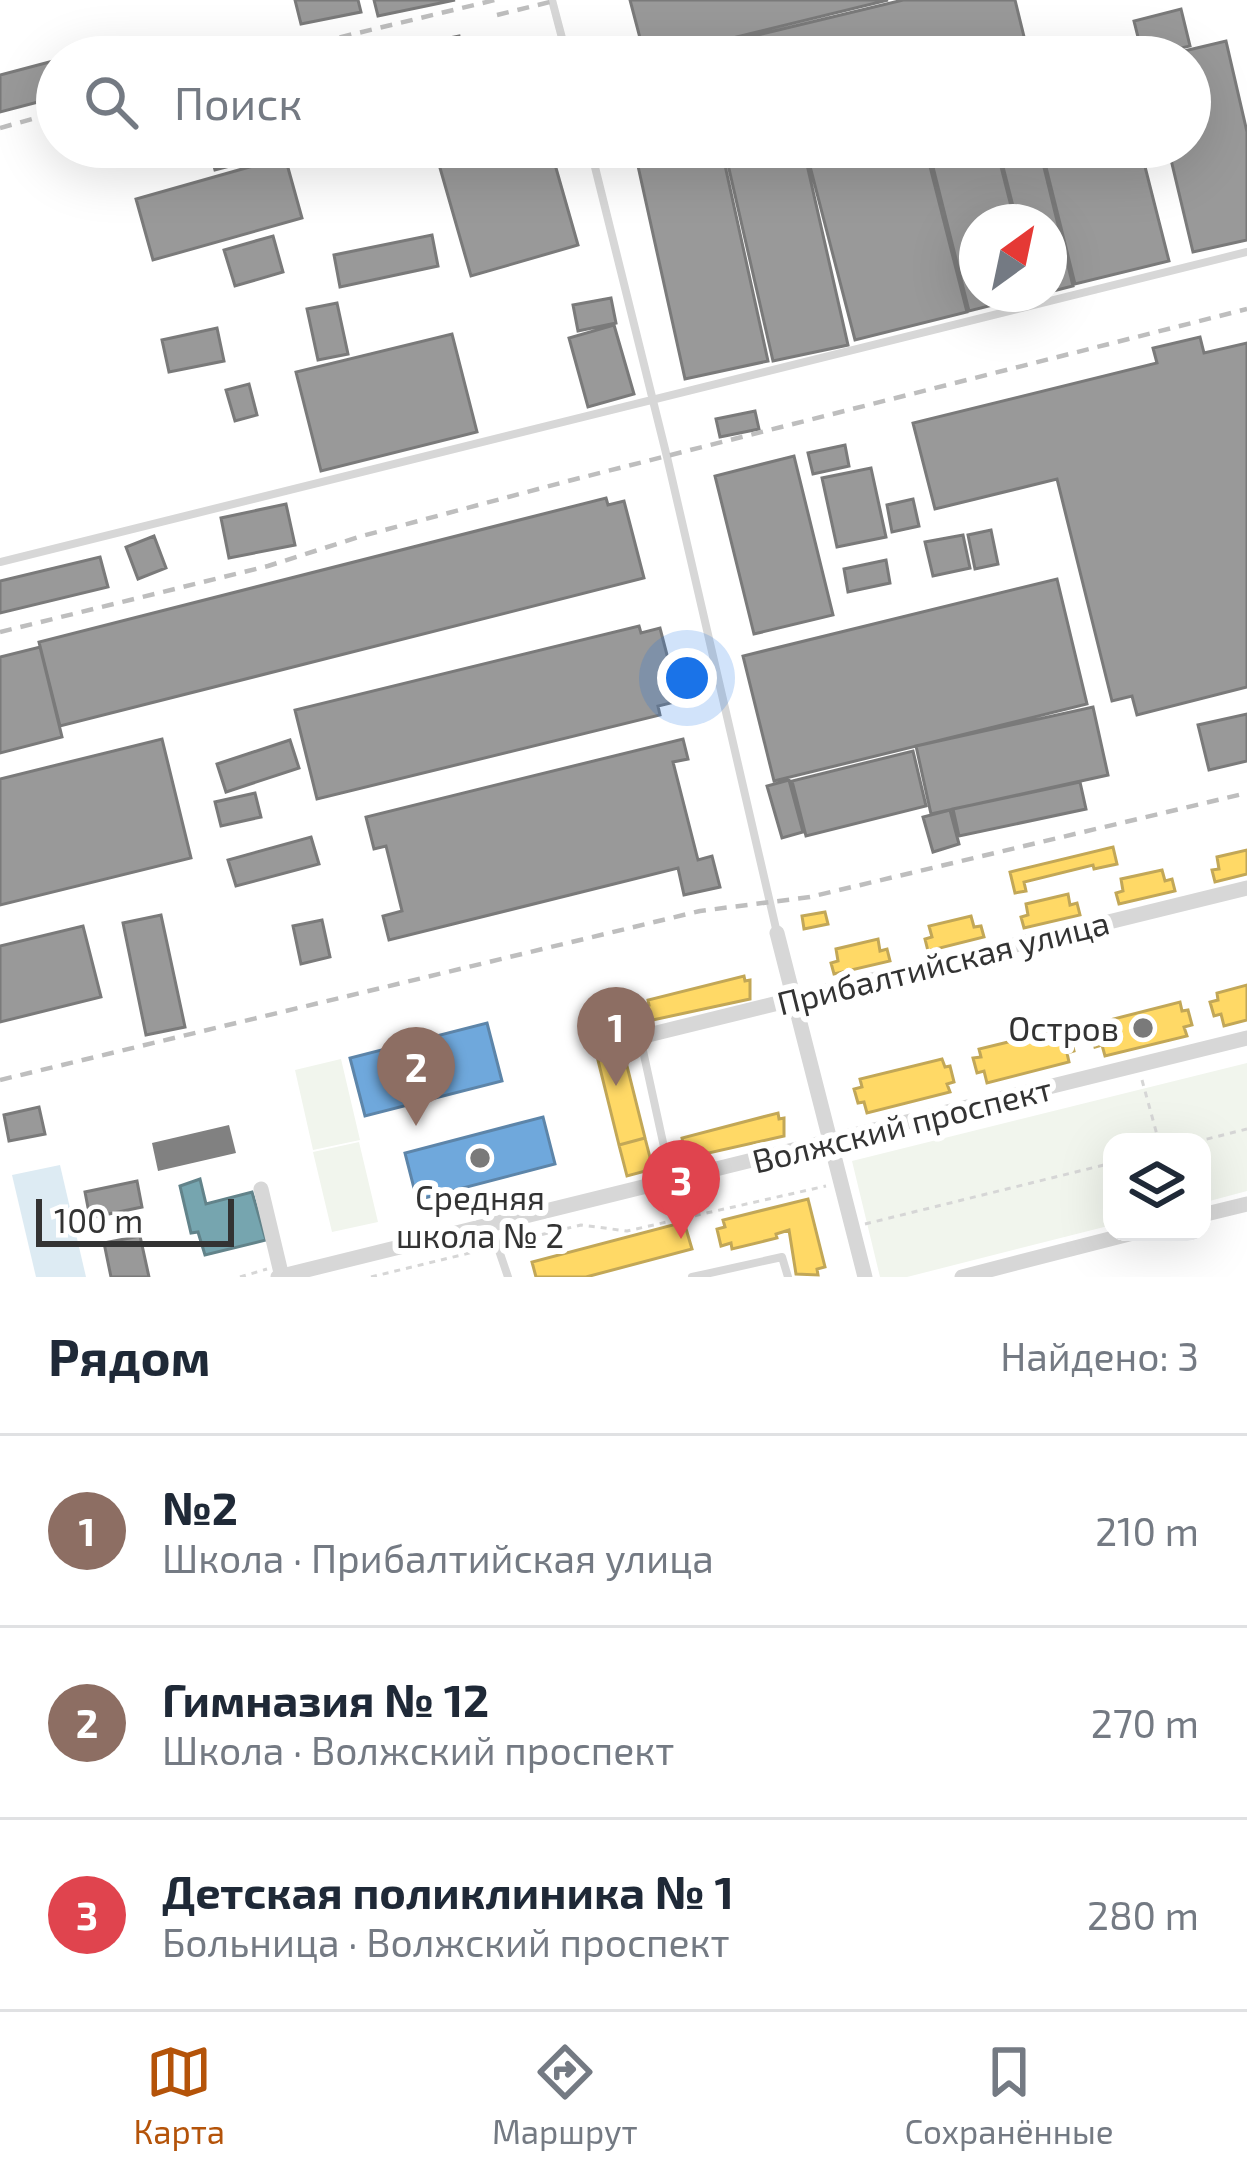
<!DOCTYPE html>
<html lang="ru">
<head>
<meta charset="utf-8">
<style>
	body { margin:0; font-family:"Exo 2",sans-serif; background:#f2f2f3; color:#1f2937 }
	.controls { position:absolute; right:36px; bottom:36px; display:grid; overflow:hidden; border-radius:24px; box-shadow:0 12px 48px #0002 }
	.controls button { width:108px; height:108px; display:grid; place-items:center; padding:0; border:0; border-bottom:3px solid #e0e1e3; background:#fff; color:#1f2937; font:60px sans-serif }
	.compass { position:absolute; left:959px; top:204px; width:108px; height:108px; border-radius:50%; background:#fff; box-shadow:0 12px 48px #0002; rotate:33deg }
	.scale { position:absolute; left:36px; bottom:30px; width:198px; box-sizing:border-box; padding-left:12px; border:6px solid #333; border-top:0; font-size:33px; line-height:42px; white-space:nowrap; color:#333; -webkit-text-stroke:9px #fff; paint-order:stroke }
	.you { position:absolute; left:687px; top:678px; width:42px; height:42px; margin:-30px; border:9px solid #fff; border-radius:50%; background:#1a73e8; box-shadow:0 0 0 18px #1a73e833 }
	.badge { display:grid; place-items:center; width:78px; height:78px; border-radius:50%; background:#b45309; color:#fff; font-size:39px; font-weight:700 }
	.pin { position:absolute; translate:-50% -99px; filter:drop-shadow(0 3px 6px #0008) }
	.pin::after { content:''; position:absolute; top:63px; width:42px; height:36px; background:inherit; clip-path:polygon(0 0,100% 0,50% 100%) }
	.list { margin:0; padding:0; list-style:none }
	h2 { display:flex; justify-content:space-between; align-items:center; height:156px; margin:0; padding:0 48px; font-size:51px }
	h2 small { font-size:39px; font-weight:400; color:#747a83 }
	.list li { display:grid; grid-template-columns:78px 1fr auto; gap:36px; align-items:center; box-sizing:border-box; height:192px; padding:0 48px; border-top:3px solid #e0e1e3 }
	.list b { display:block; font-size:45px; white-space:nowrap }
	.list p { margin:0; font-size:39px; white-space:nowrap; color:#747a83 }
	.list em { font-size:39px; font-style:normal; color:#747a83 }
	.icon { flex:none; width:66px; height:66px; fill:none; stroke:currentColor; stroke-width:2; stroke-linecap:round; stroke-linejoin:round }
	.map { position:relative; flex:none; width:1247px; height:1277px; overflow:hidden }
	.search { position:absolute; background:#fff; box-shadow:0 12px 48px #0002; left:36px; right:36px; top:36px; height:132px; display:flex; align-items:center; gap:30px; box-sizing:border-box; padding:0 42px; border-radius:66px; color:#747a83; font-size:45px }
	.sheet { height:732px; background:#fff }
	nav { display:flex; justify-content:space-around; align-items:center; box-sizing:border-box; height:168px; border-top:3px solid #e0e1e3; background:#fff; font-size:33px; color:#747a83 }
	nav a { display:grid; justify-items:center; gap:6px }
	nav .on { color:#b45309 }
	.map>svg:first-child { display:block }
</style>
</head>
<body>
<div class="map">
<svg width="1247" height="1277" viewBox="0 0 1247 1277">
	<rect width="100%" height="100%" fill="#fff"/>
	<path fill="#f1f5ed" d="M341 1059 360 1140 313 1150 295 1070Z
		M1247 1063V1191L1202 1203V1142H1112V1225L907 1277H880L852 1161Z
		M359 1142 378 1222 332 1232 313 1152Z"/>
	<path fill="#ddebf3" d="M60 1165 86 1277H36L12 1175Z"/>
	<path fill="#ffd966" stroke="#c2a757" stroke-width="3" d="M1113 847 1117 864 1094 869 1093 865 1024 882 1026 891 1015 893 1010 872Z
		M1247 850V874L1215 882 1212 870 1219 869 1217 857Z
		M1162 870 1165 881 1172 879 1175 891 1119 904 1116 893 1123 891 1121 879Z
		M1068 894 1070 905 1077 903 1080 915 1024 928 1021 917 1028 915 1026 904Z
		M825 912 828 924 804 929 802 916Z
		M971 916 974 927 981 926 984 937 928 951 925 939 932 937 929 926Z
		M878 939 880 951 887 949 890 961 834 974 831 963 838 961 836 949Z
		M744 976 745 981 750 980V999L648 1021 644 1006 649 1005 648 1000Z
		M1247 985V1020L1224 1026 1221 1014 1214 1016 1210 1002 1218 1000 1217 993Z
		M1180 1002 1182 1011 1188 1010 1192 1025 1184 1027 1187 1036 1105 1056 1102 1045 1095 1047 1092 1032 1100 1030 1098 1023Z
		M612 1009 620 1038 594 1044 586 1016Z
		M1062 1029 1064 1037 1070 1036 1074 1051 1067 1053 1069 1062 987 1083 984 1071 977 1073 973 1058 981 1057 979 1049Z
		M620 1038 645 1138 619 1145 594 1044Z
		M942 1059 945 1067 950 1066 954 1082 947 1084 950 1092 867 1113 864 1102 858 1103 854 1089 862 1087 860 1079Z
		M778 1113 779 1119 784 1118V1136L682 1159 678 1144 683 1143 682 1138Z
		M645 1138 653 1169 627 1176 619 1145Z
		M808 1199 825 1267 817 1269 818 1275 796 1274 789 1230 776 1234 777 1238 732 1249 731 1243 721 1246 717 1229 725 1227 723 1220Z
		M684 1222 692 1249 586 1277H536L532 1262Z"/>
	<path fill="#6fa8dc" stroke="#5d85a9" stroke-width="3" d="M487 1023 502 1081 365 1116 350 1058Z
		M543 1117 555 1164 417 1200 405 1153Z"/>
	<path fill="#76a5af" stroke="#62838a" stroke-width="3" d="M200 1179 206 1204 252 1192 266 1240 205 1255 198 1232 191 1233 180 1186Z"/>
	<path fill="#999" stroke="#7a7a7a" stroke-width="3" d="M295 0H358L361 12 301 24Z
		M374 0H455L378 16Z
		M630 0H888L655 57H645Z
		M903 0H1015L1029 57H666Z
		M1181 9 1190 46 1143 57 1134 21Z
		M459 36 463 57H423L420 44Z
		M1226 41 1247 132V240L1193 252 1168 147H1190V57H1159Z
		M57 60V97L0 112V75Z
		M209 147H303L215 170Z
		M434 147H550L578 245 471 276Z
		M604 147H660L607 160Z
		M680 147H721L768 361 685 379 636 157Z
		M724 147H803L848 345 773 361Z
		M805 147H925L967 312 855 340Z
		M928 147H996L1015 222H977V294L1033 295 969 311Z
		M998 147H1039L1073 286 1049 292V222H1017Z
		M1041 147H1140L1169 261 1075 284Z
		M285 157 302 218 153 260 136 199Z
		M432 235 438 266 340 287 334 255Z
		M273 236 283 272 235 286 224 250Z
		M611 298 616 323 578 331 573 305Z
		M337 303 348 354 318 360 307 309Z
		M614 325 634 394 588 407 569 338Z
		M217 328 224 361 169 372 162 340Z
		M452 334 477 432 321 471 296 372Z
		M1200 337 1204 353 1247 343V687L1137 715 1132 696 1112 701 1057 479 935 509 913 423 1157 363 1153 348Z
		M249 384 257 415 235 421 226 390Z
		M755 411 759 429 720 437 716 419Z
		M845 445 849 466 813 474 808 453Z
		M794 456 833 615 754 634 715 476Z
		M871 468 886 537 837 547 822 478Z
		M606 498 608 505 624 501 644 578 60 726 39 642Z
		M913 499 919 526 892 532 887 505Z
		M286 504 295 545 229 558 221 518Z
		M991 530 998 564 975 569 968 535Z
		M963 535 970 568 933 576 925 542Z
		M154 536 166 568 138 579 126 547Z
		M100 557 108 587 0 613V581Z
		M886 560 890 583 848 592 844 569Z
		M1057 579 1087 704 774 781 743 656Z
		M639 626 641 633 660 628 679 701 658 706 660 715 317 799 295 710Z
		M40 647 62 737 0 753V657Z
		M1093 707 1108 775 931 814 916 746Z
		M1247 714V761L1209 770 1198 725Z
		M162 739 191 858 0 905V779Z
		M683 739 688 759 673 762 698 860 712 856 720 887 684 895 678 868 389 940 383 916 402 911 386 846 374 849 366 817Z
		M290 740 299 768 226 792 217 764Z
		M913 751 926 806 806 836 792 781Z
		M789 780 803 832 782 838 767 786Z
		M1080 782 1086 809 959 836 953 809Z
		M255 793 261 817 221 826 215 802Z
		M950 810 959 844 933 852 923 817Z
		M311 837 319 864 236 886 228 860Z
		M161 915 185 1027 146 1035 123 923Z
		M322 920 330 957 301 964 293 926Z
		M83 926 101 997 0 1022V946Z
		M39 1107 45 1134 9 1141 4 1115Z
		M137 1181 142 1207 90 1218 85 1192Z
		M140 1236 149 1277H111L104 1243Z"/>
	<path fill="#818181" d="M229 1125 236 1153 158 1171 152 1143Z"/>
	<g fill="none" stroke-linecap="round" stroke-linejoin="round">
		<path stroke="#d6d6d6" stroke-width="3" stroke-dasharray="6 6" stroke-linecap="butt" d="M1142 1080 1159 1142
			M1195 1142 1247 1129
			M865 1224 1112 1163
			M507 1243 581 1225 627 1231 826 1186
			M240 1277 267 1269
			M371 1277 486 1249"/>
		<path stroke="#d7d7d7" stroke-width="8" d="M552 0 567 57
			M590 147 667 457 777 933
			M0 562 1247 252
			M640 1037 671 1179
			M491 1227 508 1277
			M692 1277 782 1257 788 1277"/>
		<path stroke="#d7d7d7" stroke-width="15" d="M777 933 865 1277
			M640 1037 1247 888
			M261 1189 282 1277
			M1202 1215 1247 1204
			M278 1277 1247 1038
			M962 1277 1137 1232"/>
		<path stroke="#bebebe" stroke-width="4.5" stroke-dasharray="12 9" stroke-linecap="butt" d="M497 15 558 0
			M258 57 495 0
			M0 128 57 112
			M0 632 268 566 362 536 572 480 1247 309
			M0 1080 700 911 810 897 1247 793"/>
	</g>
	<g fill="#7a7a7a" stroke="#fff" stroke-width="4.5">
		<circle cx="1143" cy="1028" r="12"/>
		<circle cx="480" cy="1158" r="12"/>
	</g>
	<g text-anchor="middle" dominant-baseline="central" stroke-width="12" stroke-linejoin="round" paint-order="stroke">
		<g font-size="33" fill="#333" stroke="#fff">
			<text transform="translate(943 962) rotate(-14)">Прибалтийская улица</text>
			<text transform="translate(902 1124) rotate(-14)">Волжский проспект</text>
		</g>
		<g font-size="33" fill="#333" stroke="#fff" text-anchor="end">
			<text x="1119" y="1028">Остров</text>
			<text x="480" y="1197" text-anchor="middle">Средняя<tspan x="480" dy="38">школа № 2</tspan></text>
		</g>
	</g>
</svg>
<div class="controls">
<button><svg class="icon" aria-label="layers" viewBox="0 0 24 24"><path d="M12 4l9 5-9 5-9-5zM3 14l9 5 9-5"/></svg></button>
</div>
<svg class="compass" viewBox="-18 -18 36 36"><path d="M0-13l5 13h-10z" fill="#e53935"/><path d="M0 13l5-13h-10z" fill="#747a83"/></svg>
<div class="scale">100 m</div>
<div class="you"></div>
<div class="pin badge" style="left:616px;top:1086px;background:#8d6e63">1</div>
<div class="pin badge" style="left:416px;top:1126px;background:#8d6e63">2</div>
<div class="pin badge" style="left:681px;top:1239px;background:#e0444e">3</div>
<div class="search"><svg class="icon" aria-label="search" viewBox="0 0 24 24"><circle cx="10" cy="10" r="6"/><path d="M15 15l6 6"/></svg>Поиск</div>
</div>
<section class="sheet">
<h2>Рядом<small>Найдено: 3</small></h2>
<ul class="list">
<li><span class="badge" style="background:#8d6e63">1</span><div><b>№2</b><p>Школа · Прибалтийская улица</p></div><em>210 m</em></li>
<li><span class="badge" style="background:#8d6e63">2</span><div><b>Гимназия № 12</b><p>Школа · Волжский проспект</p></div><em>270 m</em></li>
<li><span class="badge" style="background:#e0444e">3</span><div><b>Детская поликлиника № 1</b><p>Больница · Волжский проспект</p></div><em>280 m</em></li>
</ul>
</section>
<nav>
<a class="on"><svg class="icon" aria-label="map" viewBox="0 0 24 24"><path d="M3 6l6-2 6 2 6-2v14l-6 2-6-2-6 2zM9 4v14M15 6v14"/></svg>Карта</a>
<a><svg class="icon" aria-label="directions" viewBox="0 0 24 24"><path d="M12 3l9 9-9 9-9-9zM9 14v-3h6M13 9l2 2-2 2"/></svg>Маршрут</a>
<a><svg class="icon" aria-label="saved" viewBox="0 0 24 24"><path d="M7 4h10v16l-5-4-5 4z"/></svg>Сохранённые</a>
</nav>
</body>
</html>
